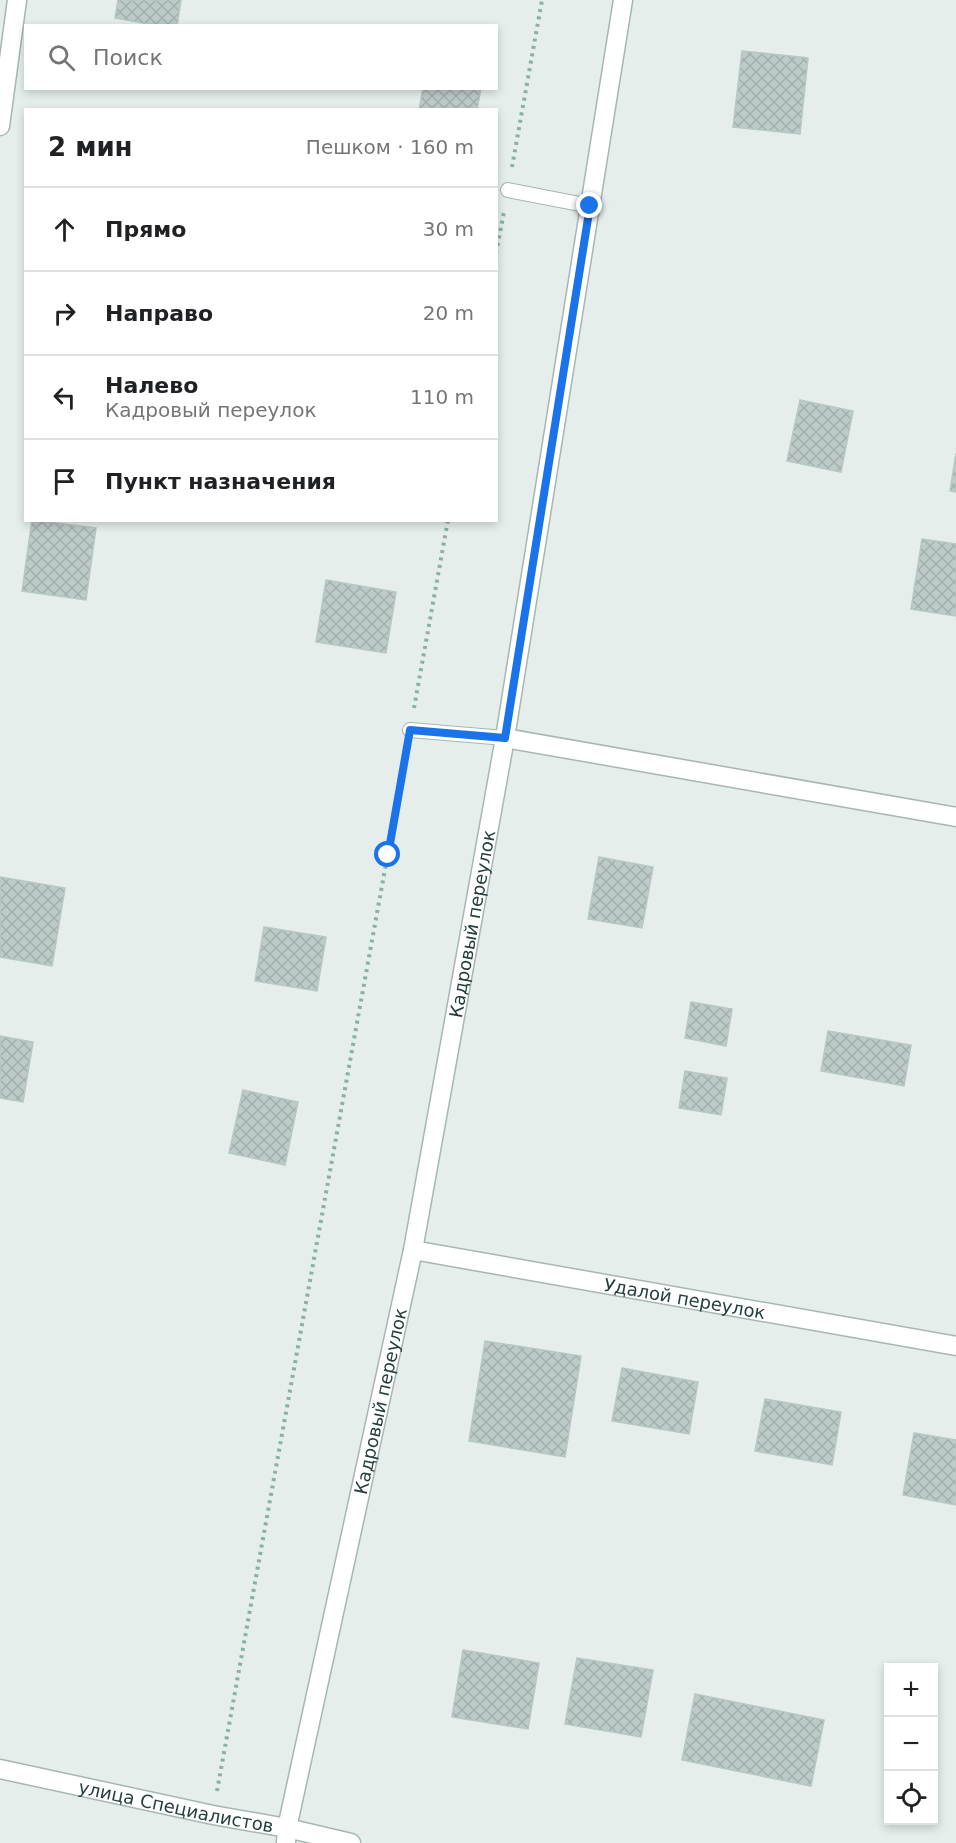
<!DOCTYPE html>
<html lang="ru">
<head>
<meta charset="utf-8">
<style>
	body { margin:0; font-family:"DejaVu Sans",sans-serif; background:#f6f6f6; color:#202124 }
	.controls { position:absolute; right:18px; bottom:18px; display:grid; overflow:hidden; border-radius:0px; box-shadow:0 3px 9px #0003 }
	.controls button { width:54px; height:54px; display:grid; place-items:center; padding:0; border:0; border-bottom:2px solid #e0e0e0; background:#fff; color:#202124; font:30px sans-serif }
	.stop { position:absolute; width:18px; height:18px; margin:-14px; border:4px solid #1a73e8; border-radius:50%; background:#fff }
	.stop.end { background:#1a73e8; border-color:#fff; box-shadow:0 2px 6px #0008 }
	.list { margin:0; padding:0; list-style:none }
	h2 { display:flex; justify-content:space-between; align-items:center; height:78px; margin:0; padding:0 24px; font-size:26px }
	h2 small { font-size:20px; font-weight:400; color:#757577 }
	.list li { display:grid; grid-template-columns:39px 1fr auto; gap:18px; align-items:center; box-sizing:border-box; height:84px; padding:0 24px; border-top:2px solid #e0e0e0 }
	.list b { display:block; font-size:22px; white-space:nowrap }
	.list p { margin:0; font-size:20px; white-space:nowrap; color:#757577 }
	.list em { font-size:20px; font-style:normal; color:#757577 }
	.icon { flex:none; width:33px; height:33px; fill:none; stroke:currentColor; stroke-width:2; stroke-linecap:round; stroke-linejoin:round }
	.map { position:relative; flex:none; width:956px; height:1843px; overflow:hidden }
	.search { position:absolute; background:#fff; box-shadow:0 3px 9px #0003; left:24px; top:24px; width:474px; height:66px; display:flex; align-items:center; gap:15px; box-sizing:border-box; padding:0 21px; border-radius:0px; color:#757577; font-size:22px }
	.panel { position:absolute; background:#fff; box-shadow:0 3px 9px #0003; left:24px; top:108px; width:474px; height:414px; border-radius:0px }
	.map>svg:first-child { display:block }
</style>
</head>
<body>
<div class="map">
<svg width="956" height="1843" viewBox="0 0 956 1843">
	<defs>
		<pattern id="building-cross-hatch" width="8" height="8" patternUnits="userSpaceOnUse" patternTransform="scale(1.5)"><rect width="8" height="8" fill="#bdcbc8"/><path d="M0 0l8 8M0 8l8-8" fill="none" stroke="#a2afad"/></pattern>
	</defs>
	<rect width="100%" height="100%" fill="#e5eeeb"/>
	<path fill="url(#building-cross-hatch)" stroke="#b7c7c4" stroke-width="1.5" d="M118 0H181L177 26H159L115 18Z
		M742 51 808 58 800 134 733 127Z
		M423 88H481L477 110H419Z
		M800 400 853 411 841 472 787 461Z
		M956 453V492L950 491Z
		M32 520 96 528 86 600 22 591Z
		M922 539 956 544V616L911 609Z
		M326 580 396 592 386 653 316 642Z
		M599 857 653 867 642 928 588 919Z
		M0 877 65 888 52 966 0 957Z
		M264 927 326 937 317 991 255 981Z
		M691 1002 732 1009 726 1046 685 1038Z
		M828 1031 911 1045 904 1086 821 1071Z
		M0 1036 33 1042 23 1102 0 1098Z
		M685 1071 727 1078 721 1115 679 1108Z
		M243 1090 298 1102 285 1165 229 1153Z
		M485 1341 581 1356 565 1457 469 1441Z
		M622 1368 698 1382 689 1434 612 1421Z
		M765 1399 841 1412 832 1465 755 1451Z
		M914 1433 956 1440V1505L903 1495Z
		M463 1650 539 1663 528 1729 452 1717Z
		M577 1658 653 1670 641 1737 565 1724Z
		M695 1694 824 1720 811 1786 682 1760Z"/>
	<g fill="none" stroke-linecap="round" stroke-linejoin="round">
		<defs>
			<path id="lane" d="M508 190 590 206
				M410 730 505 738"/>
			<g id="street">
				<path d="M0 126 17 0"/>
				<path d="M505 738 956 817"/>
				<path id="s1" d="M413 1250 956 1346"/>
				<path id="s2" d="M0 1769 213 1815 287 1828 351 1843"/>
				<path id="s3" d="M286 1843 287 1828 413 1250 505 738 623 0"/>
			</g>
		</defs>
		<use href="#lane" stroke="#a7b6b3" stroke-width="16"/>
		<use href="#street" stroke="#a7b6b3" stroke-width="21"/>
		<path stroke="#87b0aa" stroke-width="4" stroke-dasharray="3 4.5" stroke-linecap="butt" d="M512 167 542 0
			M496 253 504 212
			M414 708 448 520
			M217 1791 406 754"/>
		<use href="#lane" stroke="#fff" stroke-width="14"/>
		<use href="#street" stroke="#fff" stroke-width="18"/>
	</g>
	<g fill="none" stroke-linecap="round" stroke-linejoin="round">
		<path stroke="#1a73e8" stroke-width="8" d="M388 855 410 730 505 738 590 206"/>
	</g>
	<g text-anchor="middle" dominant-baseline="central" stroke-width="6" stroke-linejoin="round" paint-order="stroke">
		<g font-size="18" fill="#243f3d" stroke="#f6faf9">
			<text stroke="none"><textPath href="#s3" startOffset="938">Кадровый переулок</textPath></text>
			<text stroke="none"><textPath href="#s1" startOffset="276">Удалой переулок</textPath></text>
			<text stroke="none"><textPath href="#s3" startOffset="452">Кадровый переулок</textPath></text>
			<text stroke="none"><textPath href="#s2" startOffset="180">улица Специалистов</textPath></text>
		</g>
	</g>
</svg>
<div class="controls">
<button>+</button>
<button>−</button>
<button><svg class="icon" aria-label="locate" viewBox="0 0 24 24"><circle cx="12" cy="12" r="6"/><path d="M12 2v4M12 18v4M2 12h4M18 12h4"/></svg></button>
</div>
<div class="stop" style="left:388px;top:855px"></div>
<div class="stop end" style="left:590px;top:206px"></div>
<div class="search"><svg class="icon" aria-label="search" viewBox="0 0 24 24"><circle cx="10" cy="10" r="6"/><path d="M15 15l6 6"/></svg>Поиск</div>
<section class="panel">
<h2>2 мин<small>Пешком · 160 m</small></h2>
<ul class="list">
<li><svg class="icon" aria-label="ahead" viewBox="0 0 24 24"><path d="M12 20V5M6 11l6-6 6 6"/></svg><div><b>Прямо</b></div><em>30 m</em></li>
<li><svg class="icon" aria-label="right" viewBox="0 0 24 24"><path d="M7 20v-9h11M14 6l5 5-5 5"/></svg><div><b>Направо</b></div><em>20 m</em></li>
<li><svg class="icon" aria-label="left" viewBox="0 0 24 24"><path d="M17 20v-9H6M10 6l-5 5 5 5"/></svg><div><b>Налево</b><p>Кадровый переулок</p></div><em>110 m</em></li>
<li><svg class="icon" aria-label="arrive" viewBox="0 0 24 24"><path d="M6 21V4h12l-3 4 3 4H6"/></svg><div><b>Пункт назначения</b></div></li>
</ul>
</section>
</div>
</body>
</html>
